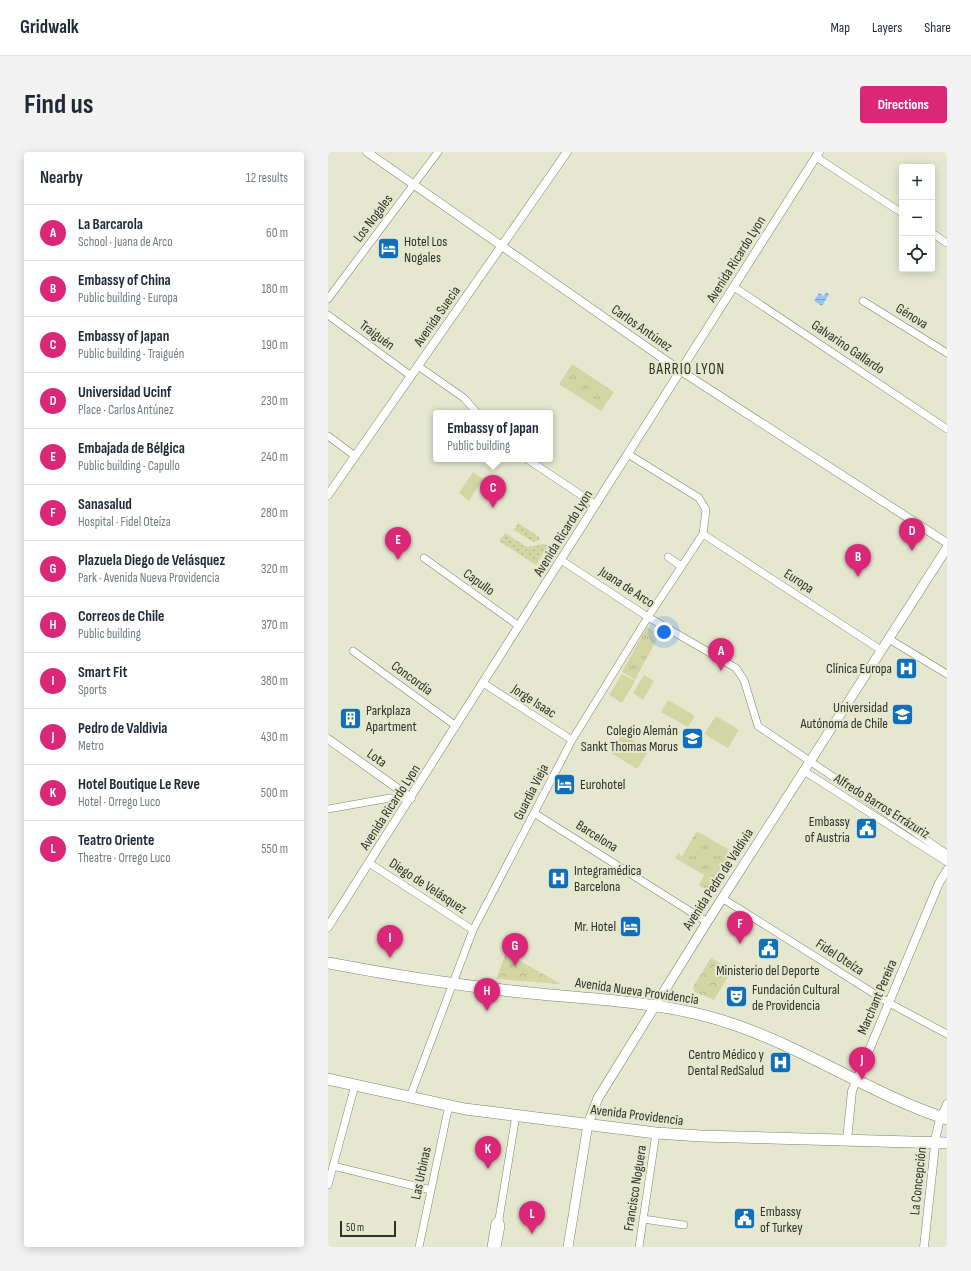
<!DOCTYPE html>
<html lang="en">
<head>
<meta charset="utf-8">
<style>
	body { margin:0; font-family:"Sofia Sans Condensed",sans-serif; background:#f2f2f3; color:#1f2937 }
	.controls { position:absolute; right:12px; top:12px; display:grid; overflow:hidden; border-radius:4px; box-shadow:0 2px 10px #0003 }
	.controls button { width:36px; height:36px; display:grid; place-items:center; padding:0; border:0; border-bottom:1px solid #e0e1e3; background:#fff; color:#1f2937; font:20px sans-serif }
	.scale { position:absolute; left:12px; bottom:10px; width:56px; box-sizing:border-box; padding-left:4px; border:2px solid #313229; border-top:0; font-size:11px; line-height:14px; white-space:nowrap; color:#313229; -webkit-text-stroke:3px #e5e8cf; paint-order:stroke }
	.you { position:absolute; left:336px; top:480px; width:14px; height:14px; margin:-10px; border:3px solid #fff; border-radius:50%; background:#1a73e8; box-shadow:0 0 0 6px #1a73e833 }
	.badge { display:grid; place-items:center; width:26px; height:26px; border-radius:50%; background:#db2777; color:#fff; font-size:13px; font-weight:700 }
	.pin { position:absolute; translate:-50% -33px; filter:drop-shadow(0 1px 2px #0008) }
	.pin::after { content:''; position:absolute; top:21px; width:14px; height:12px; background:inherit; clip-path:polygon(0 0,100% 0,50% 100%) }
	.popup { position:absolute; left:105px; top:258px; width:120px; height:52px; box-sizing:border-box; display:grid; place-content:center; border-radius:4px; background:#fff; filter:drop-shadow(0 1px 3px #0005); font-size:13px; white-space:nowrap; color:#747a83 }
	.popup b { font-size:15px; color:#1f2937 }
	.popup::after { content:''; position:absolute; left:50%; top:100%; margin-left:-8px; border:8px solid transparent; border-top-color:#fff }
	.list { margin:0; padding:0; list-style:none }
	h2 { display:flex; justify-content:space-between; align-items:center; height:52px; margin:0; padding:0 16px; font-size:17px }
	h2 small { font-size:13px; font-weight:400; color:#747a83 }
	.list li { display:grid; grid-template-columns:26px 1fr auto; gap:12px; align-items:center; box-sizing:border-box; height:56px; padding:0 16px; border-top:1px solid #e0e1e3 }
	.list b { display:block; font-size:15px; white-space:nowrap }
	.list p { margin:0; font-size:13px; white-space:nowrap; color:#747a83 }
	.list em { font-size:13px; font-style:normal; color:#747a83 }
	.icon { flex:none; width:22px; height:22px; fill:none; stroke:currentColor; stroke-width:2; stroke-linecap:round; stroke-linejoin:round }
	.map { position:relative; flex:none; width:619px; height:1095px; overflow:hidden; border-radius:4px }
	header { display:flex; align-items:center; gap:24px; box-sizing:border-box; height:56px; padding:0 20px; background:#fff; border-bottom:1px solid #e0e1e3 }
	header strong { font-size:19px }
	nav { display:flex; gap:22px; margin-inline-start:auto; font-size:14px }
	.intro { display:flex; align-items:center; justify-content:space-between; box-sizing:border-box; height:96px; padding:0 24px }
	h1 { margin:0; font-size:28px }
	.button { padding:10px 18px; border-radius:4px; background:#db2777; color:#fff; font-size:14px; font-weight:700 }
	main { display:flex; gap:24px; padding:0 24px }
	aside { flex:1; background:#fff; border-radius:4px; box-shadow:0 2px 10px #0003 }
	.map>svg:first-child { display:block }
</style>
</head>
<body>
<header>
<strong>Gridwalk</strong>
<nav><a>Map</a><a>Layers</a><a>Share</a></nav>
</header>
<div class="intro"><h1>Find us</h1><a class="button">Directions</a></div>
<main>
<aside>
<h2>Nearby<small>12 results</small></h2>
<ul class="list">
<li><span class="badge">A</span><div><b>La Barcarola</b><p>School · Juana de Arco</p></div><em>60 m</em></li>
<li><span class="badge">B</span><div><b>Embassy of China</b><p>Public building · Europa</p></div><em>180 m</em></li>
<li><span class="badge">C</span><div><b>Embassy of Japan</b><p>Public building · Traiguén</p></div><em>190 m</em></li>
<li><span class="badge">D</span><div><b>Universidad Ucinf</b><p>Place · Carlos Antúnez</p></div><em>230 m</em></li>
<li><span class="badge">E</span><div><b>Embajada de Bélgica</b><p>Public building · Capullo</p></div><em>240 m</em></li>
<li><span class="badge">F</span><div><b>Sanasalud</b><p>Hospital · Fidel Oteíza</p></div><em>280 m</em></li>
<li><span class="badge">G</span><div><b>Plazuela Diego de Velásquez</b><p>Park · Avenida Nueva Providencia</p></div><em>320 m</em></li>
<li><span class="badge">H</span><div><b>Correos de Chile</b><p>Public building</p></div><em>370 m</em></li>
<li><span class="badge">I</span><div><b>Smart Fit</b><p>Sports</p></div><em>380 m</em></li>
<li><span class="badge">J</span><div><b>Pedro de Valdivia</b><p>Metro</p></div><em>430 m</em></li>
<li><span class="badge">K</span><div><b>Hotel Boutique Le Reve</b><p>Hotel · Orrego Luco</p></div><em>500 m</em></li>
<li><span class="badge">L</span><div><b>Teatro Oriente</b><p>Theatre · Orrego Luco</p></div><em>550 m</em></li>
</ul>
</aside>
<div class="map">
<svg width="619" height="1095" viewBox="0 0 619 1095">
	<defs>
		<pattern id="grass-tufts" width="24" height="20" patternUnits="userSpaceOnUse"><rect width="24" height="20" fill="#d2d6a2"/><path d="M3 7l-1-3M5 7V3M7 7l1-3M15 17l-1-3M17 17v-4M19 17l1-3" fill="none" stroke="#b5b88c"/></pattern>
		<pattern id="park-crowns" width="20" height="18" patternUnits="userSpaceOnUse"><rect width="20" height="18" fill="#d2d6a2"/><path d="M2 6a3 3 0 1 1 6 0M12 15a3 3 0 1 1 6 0" fill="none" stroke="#b5b88c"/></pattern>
		<pattern id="garden-dots" width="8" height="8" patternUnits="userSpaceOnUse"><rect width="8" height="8" fill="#d2d6a2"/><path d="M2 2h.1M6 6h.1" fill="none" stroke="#b5b88c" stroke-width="1.8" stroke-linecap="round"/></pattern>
		<pattern id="water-rules" width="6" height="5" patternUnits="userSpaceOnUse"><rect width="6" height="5" fill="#94c5f8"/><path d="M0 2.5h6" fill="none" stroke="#79a1c9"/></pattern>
	</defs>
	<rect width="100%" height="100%" fill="#e5e8cf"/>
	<path fill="url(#grass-tufts)" d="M244 212 286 240 273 259 231 232Z
		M319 475 331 483 307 528 294 520Z
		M369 679 408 702 384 741 371 733 376 723 347 706 350 701 354 704Z"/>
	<path fill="url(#park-crowns)" d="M178 801 233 832 168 827Z
		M383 806 404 818 386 848 367 840 365 835Z"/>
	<path fill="url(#garden-dots)" d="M190 371 211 385 212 388 205 390 186 378Z
		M177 381 199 395 216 392 220 394 208 413 171 389Z"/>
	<path fill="#d2d6a2" d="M145 320 155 327 141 349 131 341Z
		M294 522 307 529 294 551 281 543Z
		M316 523 326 529 315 548 305 541Z
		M340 548 367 564 360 575 333 560Z
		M388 564 411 578 400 596 376 582Z
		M294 582 321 598 309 617 283 601Z"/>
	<path fill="url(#water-rules)" d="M498 140 501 142 494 154 486 149 491 141 496 144Z"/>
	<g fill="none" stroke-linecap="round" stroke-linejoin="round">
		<defs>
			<path id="minor" d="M488 5 574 61
				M604 81 619 91
				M406 135 619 277
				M0 147 110 0
				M535 149 619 201
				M0 163 83 224
				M90 214 136 246 149 261
				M0 284 27 304
				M199 307 268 353
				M375 382 553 498
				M340 405 353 414
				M96 406 191 474
				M233 408 320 465 408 516 416 528 430 574 619 702
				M561 487 619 522
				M25 499 128 574
				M155 531 244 588
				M476 619 619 710
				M0 657 62 646H83
				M206 661 379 770
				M41 711 145 778
				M394 746 561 851 619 882
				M82 945 145 778 244 588 320 465 375 382 378 358 371 346 300 302
				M5 1014 103 1038
				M0 1033 27 933
				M315 1067 356 1073
				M91 1095 121 953
				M163 1095 167 1071 171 1067 188 963
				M169 1095 173 1074 171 1067
				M311 1095 328 981"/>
			<path id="tertiary" d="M39 0 353 219 619 391
				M0 343 239 0
				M0 587 83 646
				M0 775 491 0
				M519 988 524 939 611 731 619 718
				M596 1095 608 984 611 971 619 952"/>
			<path id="secondary" d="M240 1095 260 972 270 946 379 770 619 396"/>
			<path id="primary" d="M0 811C68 824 133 834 202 841 260 847 321 849 378 864 463 886 536 940 619 967
				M0 927 137 957 328 981 373 984 619 991"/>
		</defs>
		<use href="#minor" stroke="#7e816a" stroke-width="8"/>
		<use href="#tertiary" stroke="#7e816a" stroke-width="9"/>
		<use href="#secondary" stroke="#7e816a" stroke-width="10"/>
		<use href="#primary" stroke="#7e816a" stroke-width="12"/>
		<use href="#minor" stroke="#fff" stroke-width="7"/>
		<use href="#tertiary" stroke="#fff" stroke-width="8"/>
		<use href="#secondary" stroke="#fff" stroke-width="9"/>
		<use href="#primary" stroke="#fff" stroke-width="11"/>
	</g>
	<defs>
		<symbol id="hotel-square" viewBox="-11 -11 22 22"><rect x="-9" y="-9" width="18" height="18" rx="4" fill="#0f6fbb" stroke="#e5e8cf"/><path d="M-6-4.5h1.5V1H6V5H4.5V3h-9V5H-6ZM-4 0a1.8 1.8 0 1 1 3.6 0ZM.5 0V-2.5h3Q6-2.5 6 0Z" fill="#fff"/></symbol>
		<symbol id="hospital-square" viewBox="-11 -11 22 22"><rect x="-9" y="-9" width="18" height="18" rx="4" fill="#0f6fbb" stroke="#e5e8cf"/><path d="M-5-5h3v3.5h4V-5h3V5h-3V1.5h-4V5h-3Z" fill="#fff"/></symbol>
		<symbol id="university-square" viewBox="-11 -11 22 22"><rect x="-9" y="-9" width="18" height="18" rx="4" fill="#0f6fbb" stroke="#e5e8cf"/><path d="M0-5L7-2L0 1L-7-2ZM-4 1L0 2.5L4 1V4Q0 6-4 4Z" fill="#fff"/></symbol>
		<symbol id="building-square" viewBox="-11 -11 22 22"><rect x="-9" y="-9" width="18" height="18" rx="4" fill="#0f6fbb" stroke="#e5e8cf"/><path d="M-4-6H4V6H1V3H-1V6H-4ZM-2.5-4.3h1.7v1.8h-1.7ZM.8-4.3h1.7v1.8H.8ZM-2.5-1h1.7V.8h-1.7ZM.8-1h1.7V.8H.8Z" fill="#fff"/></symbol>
		<symbol id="school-square" viewBox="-11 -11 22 22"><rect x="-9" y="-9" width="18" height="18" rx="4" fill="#0f6fbb" stroke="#e5e8cf"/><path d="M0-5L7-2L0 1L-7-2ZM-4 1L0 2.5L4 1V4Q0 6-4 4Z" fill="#fff"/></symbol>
		<symbol id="civic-square" viewBox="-11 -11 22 22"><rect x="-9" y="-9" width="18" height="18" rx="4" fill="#0f6fbb" stroke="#e5e8cf"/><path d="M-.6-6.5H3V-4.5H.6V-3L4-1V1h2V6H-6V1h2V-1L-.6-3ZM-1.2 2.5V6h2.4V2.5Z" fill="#fff"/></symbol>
		<symbol id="theatre-square" viewBox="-11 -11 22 22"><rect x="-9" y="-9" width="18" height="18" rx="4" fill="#0f6fbb" stroke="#e5e8cf"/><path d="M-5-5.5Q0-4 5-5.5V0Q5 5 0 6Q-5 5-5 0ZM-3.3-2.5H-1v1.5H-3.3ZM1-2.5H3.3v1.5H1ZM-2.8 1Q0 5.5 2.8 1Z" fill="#fff"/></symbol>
	</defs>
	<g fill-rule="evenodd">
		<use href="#hotel-square" x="48" y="84" width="25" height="25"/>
		<use href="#hospital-square" x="566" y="504" width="25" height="25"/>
		<use href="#university-square" x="562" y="550" width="25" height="25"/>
		<use href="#building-square" x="10" y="554" width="25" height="25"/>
		<use href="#school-square" x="352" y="574" width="25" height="25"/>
		<use href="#hotel-square" x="224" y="620" width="25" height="25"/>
		<use href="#civic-square" x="526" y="664" width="25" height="25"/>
		<use href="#hospital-square" x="218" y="714" width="25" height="25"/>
		<use href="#hotel-square" x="290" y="762" width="25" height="25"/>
		<use href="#civic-square" x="428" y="784" width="25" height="25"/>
		<use href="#theatre-square" x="396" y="832" width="25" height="25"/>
		<use href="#hospital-square" x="440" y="898" width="25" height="25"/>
		<use href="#civic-square" x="404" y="1054" width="25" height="25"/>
	</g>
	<g text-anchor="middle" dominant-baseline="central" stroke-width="4" stroke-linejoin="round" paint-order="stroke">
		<g font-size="14" fill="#313229" stroke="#e5e8cf">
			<text transform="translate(45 66) rotate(-53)">Los Nogales</text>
			<text transform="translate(408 107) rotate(-58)">Avenida Ricardo Lyon</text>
			<text transform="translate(109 164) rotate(-55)">Avenida Suecia</text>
			<text transform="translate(584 164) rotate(32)">Génova</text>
			<text transform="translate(314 176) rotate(35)">Carlos Antúnez</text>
			<text transform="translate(49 183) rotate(36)">Traiguén</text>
			<text transform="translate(520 195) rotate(34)">Galvarino Gallardo</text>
			<text transform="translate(235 381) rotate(-58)">Avenida Ricardo Lyon</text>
			<text transform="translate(471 429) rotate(33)">Europa</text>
			<text transform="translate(151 430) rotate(36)">Capullo</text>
			<text transform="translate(299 435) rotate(33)">Juana de Arco</text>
			<text transform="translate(84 526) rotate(36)">Concordia</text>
			<text transform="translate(206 549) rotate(33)">Jorge Isaac</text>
			<text transform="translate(49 606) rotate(35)">Lota</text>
			<text transform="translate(203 640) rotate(-63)">Guardia Vieja</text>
			<text transform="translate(554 654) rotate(32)">Alfredo Barros Errázuriz</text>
			<text transform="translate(62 655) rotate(-57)">Avenida Ricardo Lyon</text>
			<text transform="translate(269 684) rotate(32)">Barcelona</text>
			<text transform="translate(390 727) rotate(-57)">Avenida Pedro de Valdivia</text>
			<text transform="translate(100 734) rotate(33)">Diego de Velásquez</text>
			<text transform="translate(512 805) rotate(33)">Fidel Oteíza</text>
			<text transform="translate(309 839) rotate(8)">Avenida Nueva Providencia</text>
			<text transform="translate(549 845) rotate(-67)">Marchant Pereira</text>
			<text transform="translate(309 963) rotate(7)">Avenida Providencia</text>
			<text transform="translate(93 1021) rotate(-78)">Las Urbinas</text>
			<text transform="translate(590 1029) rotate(-84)">La Concepción</text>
			<text transform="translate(307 1036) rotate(-81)">Francisco Noguera</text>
		</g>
		<g font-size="14" fill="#313229" stroke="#e5e8cf" text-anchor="start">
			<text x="76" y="89">Hotel Los<tspan x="76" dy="16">Nogales</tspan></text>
			<text x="564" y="516" text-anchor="end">Clínica Europa</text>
			<text x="560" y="555" text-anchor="end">Universidad<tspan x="560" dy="16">Autónoma de Chile</tspan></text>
			<text x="38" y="558">Parkplaza<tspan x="38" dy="16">Apartment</tspan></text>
			<text x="350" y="578" text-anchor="end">Colegio Alemán<tspan x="350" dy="16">Sankt Thomas Morus</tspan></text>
			<text x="252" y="632">Eurohotel</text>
			<text x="522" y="669" text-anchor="end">Embassy<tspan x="522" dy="16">of Austria</tspan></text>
			<text x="246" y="718">Integramédica<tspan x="246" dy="16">Barcelona</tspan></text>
			<text x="288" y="774" text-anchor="end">Mr. Hotel</text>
			<text x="440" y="818" text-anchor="middle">Ministerio del Deporte</text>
			<text x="424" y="837">Fundación Cultural<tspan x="424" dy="16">de Providencia</tspan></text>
			<text x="436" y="902" text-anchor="end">Centro Médico y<tspan x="436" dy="16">Dental RedSalud</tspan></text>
			<text x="432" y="1059">Embassy<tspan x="432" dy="16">of Turkey</tspan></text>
		</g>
		<g font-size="15" letter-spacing="1" fill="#2e301c" stroke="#e5e8cf">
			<text x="359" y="217">BARRIO LYON</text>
		</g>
	</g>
</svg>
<div class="controls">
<button>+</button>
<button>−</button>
<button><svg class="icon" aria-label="locate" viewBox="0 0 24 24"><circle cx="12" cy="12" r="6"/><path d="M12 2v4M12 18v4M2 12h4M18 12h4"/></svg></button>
</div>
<div class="scale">50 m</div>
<div class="you"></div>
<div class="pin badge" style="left:393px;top:519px">A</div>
<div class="pin badge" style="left:530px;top:425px">B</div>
<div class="pin badge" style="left:165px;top:356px">C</div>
<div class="popup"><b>Embassy of Japan</b>Public building</div>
<div class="pin badge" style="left:584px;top:399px">D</div>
<div class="pin badge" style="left:70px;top:408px">E</div>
<div class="pin badge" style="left:412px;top:792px">F</div>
<div class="pin badge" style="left:187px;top:814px">G</div>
<div class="pin badge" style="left:159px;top:859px">H</div>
<div class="pin badge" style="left:62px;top:806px">I</div>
<div class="pin badge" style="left:534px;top:928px">J</div>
<div class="pin badge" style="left:160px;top:1017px">K</div>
<div class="pin badge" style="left:204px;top:1082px">L</div>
</div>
</main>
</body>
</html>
